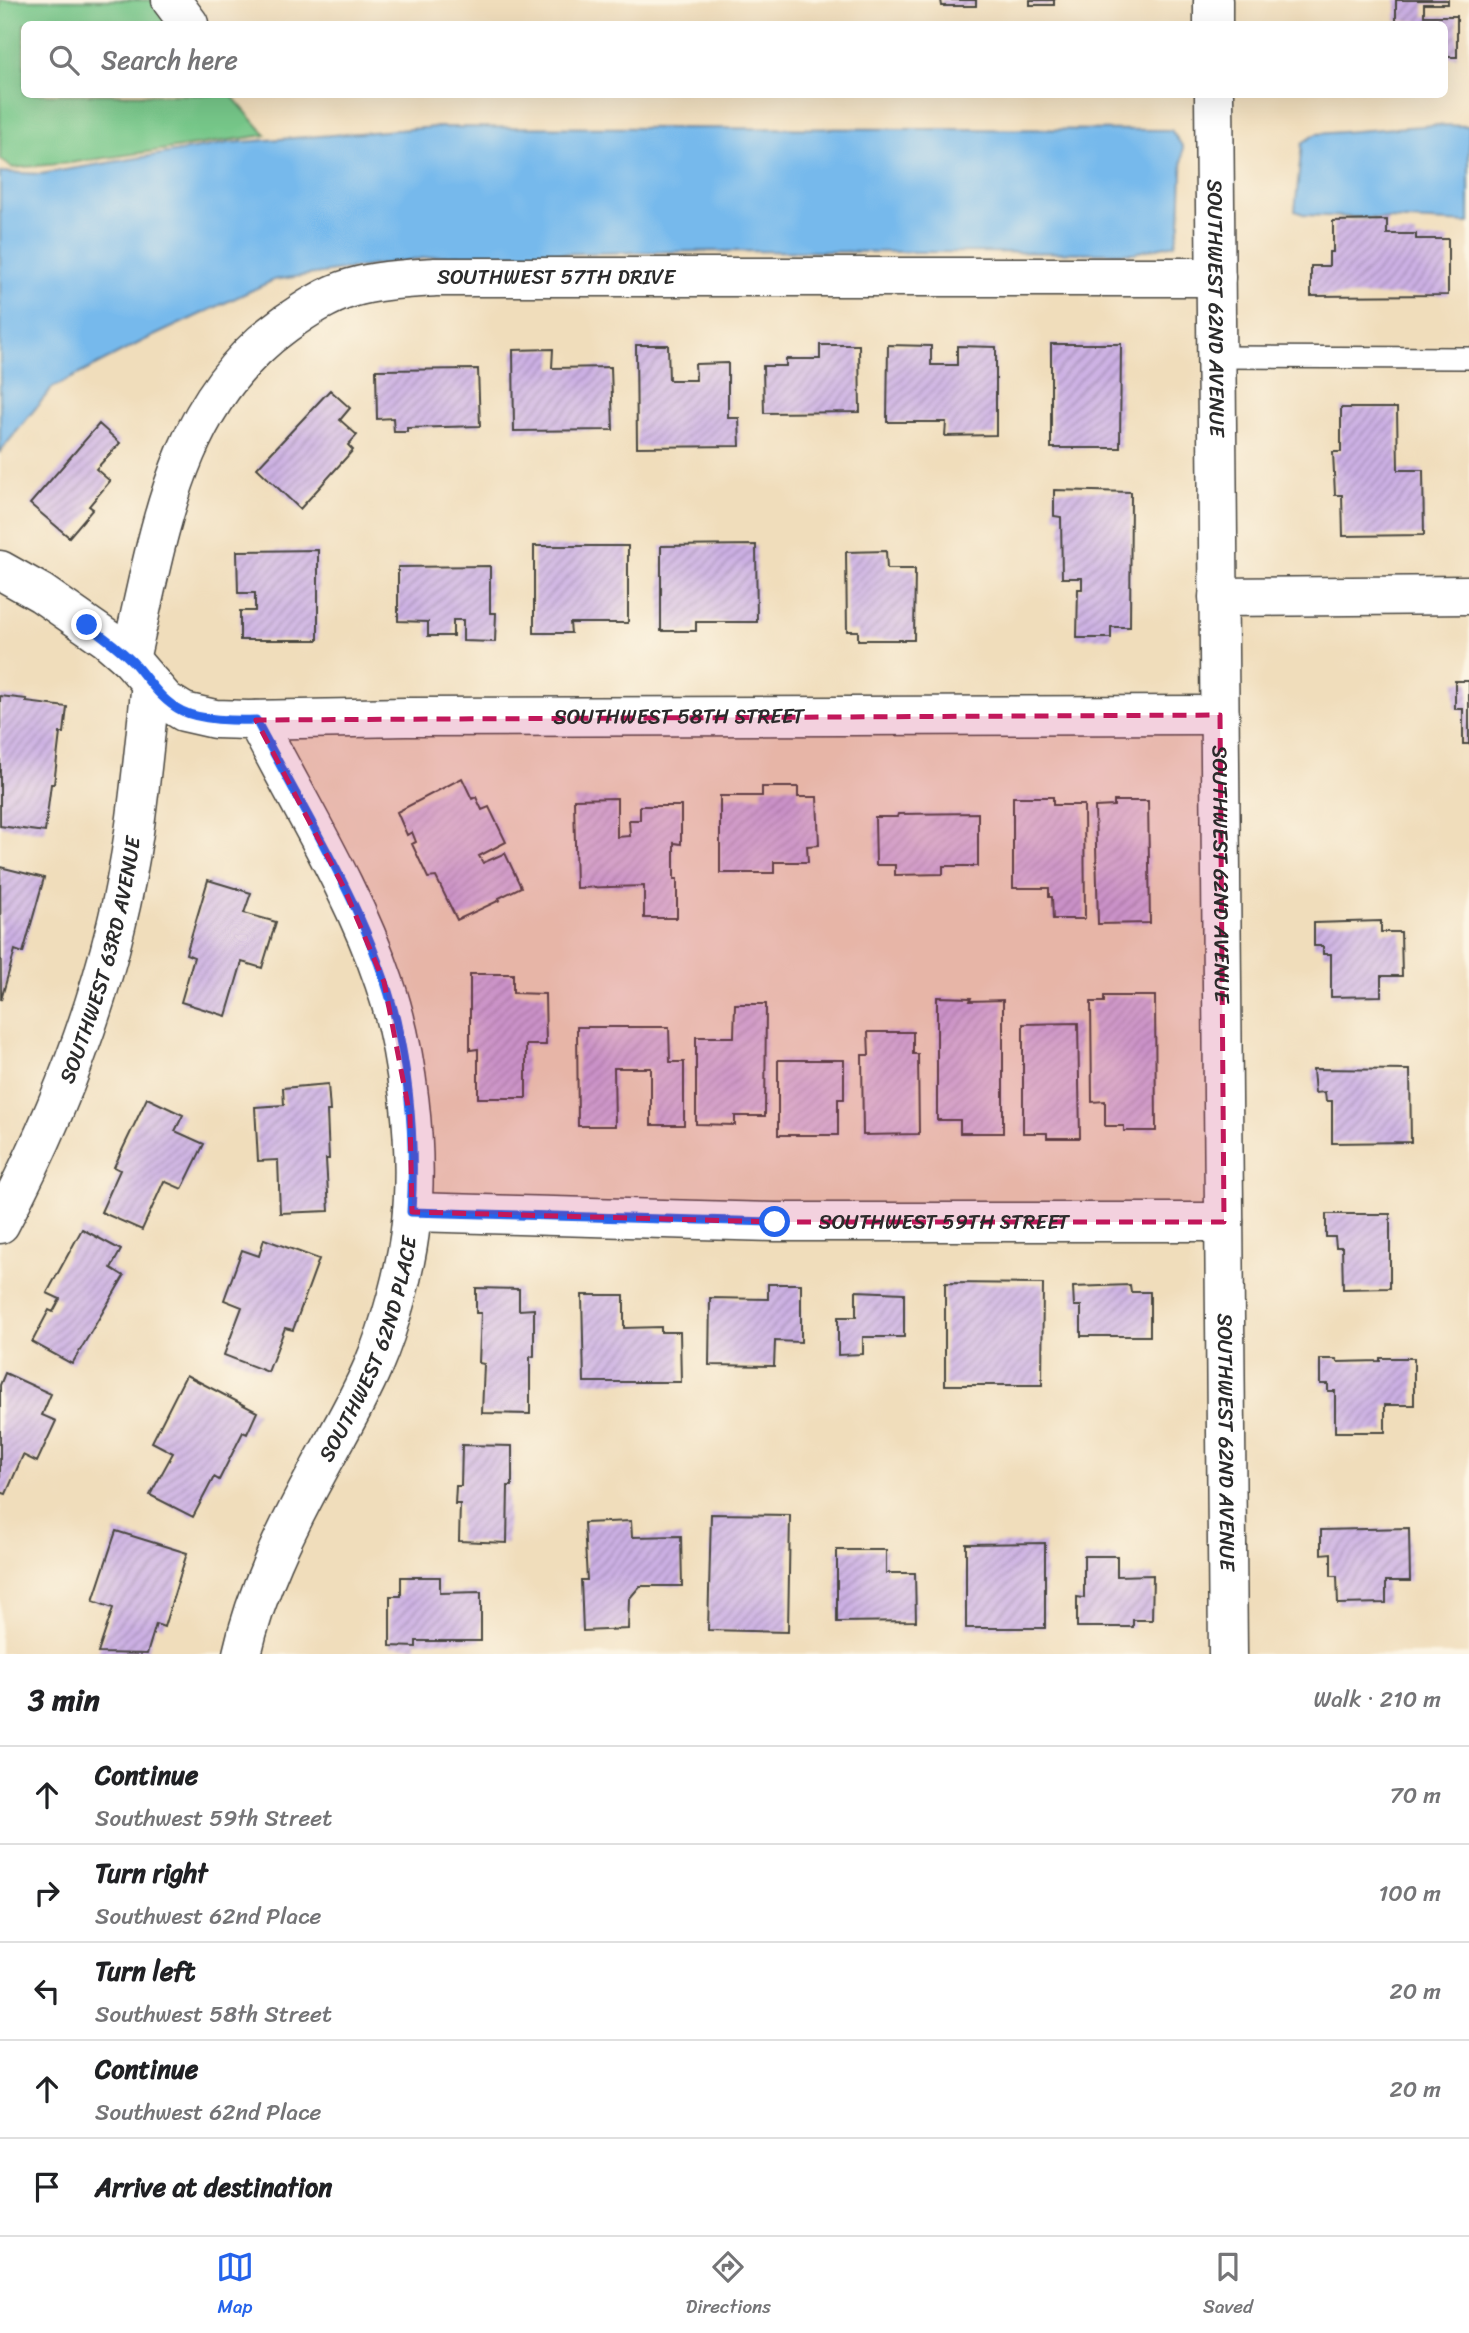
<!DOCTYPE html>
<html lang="en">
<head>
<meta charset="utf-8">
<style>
	body { margin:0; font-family:Sriracha,sans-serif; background:#f6f6f6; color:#202124 }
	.stop { position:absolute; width:21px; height:21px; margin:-16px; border:5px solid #2563eb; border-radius:50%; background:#fff }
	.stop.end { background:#2563eb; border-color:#fff; box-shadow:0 2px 7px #0008 }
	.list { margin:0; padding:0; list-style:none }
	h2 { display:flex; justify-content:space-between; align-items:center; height:91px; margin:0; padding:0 28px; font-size:30px }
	h2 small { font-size:23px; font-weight:400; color:#757577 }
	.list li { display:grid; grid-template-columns:46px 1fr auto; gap:21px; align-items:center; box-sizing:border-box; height:98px; padding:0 28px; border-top:2px solid #e0e0e0 }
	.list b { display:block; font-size:26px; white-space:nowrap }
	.list p { margin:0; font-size:23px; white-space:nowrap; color:#757577 }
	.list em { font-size:23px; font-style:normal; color:#757577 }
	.icon { flex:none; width:38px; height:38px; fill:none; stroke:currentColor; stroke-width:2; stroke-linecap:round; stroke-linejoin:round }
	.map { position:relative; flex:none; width:1469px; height:1654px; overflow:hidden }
	.search { position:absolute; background:#fff; box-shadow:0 7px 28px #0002; left:21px; right:21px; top:21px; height:77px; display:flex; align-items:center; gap:18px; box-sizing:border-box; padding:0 24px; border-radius:10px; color:#757577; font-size:26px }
	.sheet { height:581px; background:#fff }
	nav { display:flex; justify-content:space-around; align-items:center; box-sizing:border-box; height:98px; border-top:2px solid #e0e0e0; background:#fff; font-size:19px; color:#757577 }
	nav a { display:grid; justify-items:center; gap:4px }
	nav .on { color:#2563eb }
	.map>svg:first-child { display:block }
</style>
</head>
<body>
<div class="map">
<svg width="1469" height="1654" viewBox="0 0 1469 1654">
	<defs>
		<pattern id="building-hatch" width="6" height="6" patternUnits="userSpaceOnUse" patternTransform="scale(1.75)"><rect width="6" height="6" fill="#ccb0e4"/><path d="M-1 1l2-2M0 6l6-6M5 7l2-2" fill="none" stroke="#a68fb9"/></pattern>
	</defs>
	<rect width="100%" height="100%" fill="#fcf5e5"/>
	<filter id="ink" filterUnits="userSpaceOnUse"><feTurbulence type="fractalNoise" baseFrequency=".0143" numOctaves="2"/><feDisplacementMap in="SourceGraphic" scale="14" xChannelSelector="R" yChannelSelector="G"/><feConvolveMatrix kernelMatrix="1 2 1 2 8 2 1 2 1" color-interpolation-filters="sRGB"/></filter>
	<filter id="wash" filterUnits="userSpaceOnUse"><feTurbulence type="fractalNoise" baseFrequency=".00686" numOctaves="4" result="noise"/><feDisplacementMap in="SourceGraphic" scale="28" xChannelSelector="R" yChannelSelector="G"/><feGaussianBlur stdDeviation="1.57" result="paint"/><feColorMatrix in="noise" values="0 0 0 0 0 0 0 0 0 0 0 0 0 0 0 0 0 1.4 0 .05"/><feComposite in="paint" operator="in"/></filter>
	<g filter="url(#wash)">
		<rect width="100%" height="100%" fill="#f0ddbb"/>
		<path fill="#76c789" stroke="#50795a" stroke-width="2" d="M0 0H153L173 24H24V94L231 95 266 135 70 163 13 168 0 159Z"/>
		<path fill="#76b9ec" stroke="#50728c" stroke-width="2" d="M1435 125 1469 126V223L1306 215 1295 211 1302 143 1316 134Z
			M436 127 1171 130 1183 147 1180 224 1175 244 1134 253 711 251 438 256 274 280 143 341 52 388 0 452V172L41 174 229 143Z"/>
		<g id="blocks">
			<path fill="url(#building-hatch)" d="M941 0H976V6H942Z
				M1030 0H1054V5H1030Z
				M1396 0H1448V4H1424V16H1457V57H1444V24H1419V21H1396Z
				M1387 220V234H1416V239H1448V295L1311 296V266H1329V252H1333V221Z
				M1051 344H1121L1120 448H1051Z
				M636 345H668L669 380H696L695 364 728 363V418H739L740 446 637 447Z
				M820 345H859L860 412 764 413 763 366H786V359H820Z
				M888 345 931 346V365H957V346L996 347V435L945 436 946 422H887Z
				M553 349 552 368 611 367 613 430 514 431 513 350Z
				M478 369 480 426 407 428V432H394L393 418 377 419 376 370Z
				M330 390 350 408 340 420 357 435 348 445 353 450 300 509 257 468Z
				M1341 408H1397L1398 470H1423L1424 535 1343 536 1342 495H1335L1333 452H1341Z
				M99 424 120 443 96 469 110 481 89 506 93 509 69 537 30 504Z
				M1054 490 1131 492 1130 627H1111V638H1077L1078 589H1082V578H1062L1061 517 1054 516Z
				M756 545 757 622H696V631H661V546Z
				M534 546H628V623H570L571 633H534Z
				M318 550V640H240V611H255V593H238L237 551Z
				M886 551 887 569H915L914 640H858V631H847L846 552Z
				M490 566V613H496L495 642 463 641V620H453V636H428V622L398 621V567Z
				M1455 681H1469V744H1463V709H1455Z
				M0 696 27 699 26 702 67 707 64 733H60L54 784H51L45 832 0 826Z
				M462 778 472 799 476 797 482 810 489 807 506 842 479 856 483 863 505 853 521 887 499 898 500 900 457 920 436 877 428 878 412 844 416 842 412 832 407 835 397 812Z
				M762 787H798V797H817L819 845 807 846 808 862H774V873H720V796H762Z
				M1013 797H1053V805H1084L1085 919H1053L1052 897H1049V888H1013Z
				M617 798V837L630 836 629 820H640V806H681V844L674 843V879H677V918H644V886L576 888 574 799Z
				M1114 801H1148L1150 923 1098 924 1095 807 1114 806Z
				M978 813V866H943V874L895 875V865H876L875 817H897L898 814Z
				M0 867 44 878 23 953 15 950 1 1000Z
				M208 880 251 893 244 913 276 922 262 968 242 962 226 1016 181 1002 194 957 186 954Z
				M1381 921V932H1401L1402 976H1381V996L1331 997V954H1323V946H1314V923Z
				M470 974H513V993L545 994 546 1045H526V1098H478V1049L470 1050Z
				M1104 996H1155L1156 1131H1124V1126H1105V1101L1092 1102 1091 1002H1104Z
				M937 997 971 998 970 1001 1003 1000V1133H960V1120H937Z
				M735 1004H766L765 1116H735V1125L696 1124V1037H734Z
				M1078 1023 1080 1138H1047V1133H1023V1024Z
				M577 1027H669L670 1062H684V1125H651V1068H614L615 1126H578Z
				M868 1032H913V1054H918L919 1134 863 1135 862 1055H869Z
				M778 1060H844V1099H838V1135H778Z
				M1313 1069 1410 1070 1411 1142 1332 1143V1101H1326L1325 1092 1315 1093Z
				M328 1084 330 1111H327L329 1159H326L329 1211 280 1213 278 1160 258 1161 255 1107 284 1105 283 1088Z
				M147 1098 183 1115 175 1131 204 1144 182 1189 164 1181 142 1230 101 1212 120 1170 114 1167Z
				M1326 1214H1390V1288L1343 1289 1342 1247H1336L1335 1237H1326Z
				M82 1229 121 1250 111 1268 124 1276 72 1364 32 1342 49 1310 53 1312 60 1299 47 1293Z
				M264 1239 319 1259 293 1330 285 1328 268 1372 224 1355 242 1307 224 1300 242 1250 259 1256Z
				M945 1283 1043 1284 1042 1385H945Z
				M768 1284H801V1342L775 1341 774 1366 709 1365 710 1298 768 1299Z
				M1130 1285 1131 1292H1150V1336H1081V1306H1074L1073 1287Z
				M476 1288 519 1289V1310L534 1309V1356L530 1357V1414L482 1413 484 1364 479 1363 481 1313H476Z
				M856 1291 904 1293V1337H863V1354L838 1355V1317H856Z
				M582 1295H624V1328L661 1327V1332H680L681 1382H584Z
				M1380 1358H1414V1405H1385V1432H1335V1391H1328V1384H1320V1359H1336L1337 1362 1380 1361Z
				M5 1373 51 1394 42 1415 56 1421 37 1462 23 1455 6 1494 0 1492V1385Z
				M186 1375 257 1412 247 1434 243 1432 219 1480 214 1477 193 1517 150 1495 173 1453 152 1442Z
				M462 1445 512 1446V1486H508L507 1543 459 1541 460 1504H455L456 1486H461Z
				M711 1514 790 1515 788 1632 708 1630Z
				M631 1521 632 1537 681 1536 682 1586H640L629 1599 628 1629 583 1631 581 1580H587L584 1523Z
				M1409 1528 1410 1581H1386V1603L1338 1604 1337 1576H1331V1553L1321 1554V1530Z
				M116 1531 187 1553 164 1627 156 1624 147 1654 98 1653 113 1608 93 1601Z
				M1045 1543V1628H966V1544Z
				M837 1550H886V1573H915L916 1621 837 1622Z
				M1084 1556H1117V1576L1153 1575 1152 1620H1133V1627H1077V1597L1084 1598Z
				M401 1577H440V1593L481 1592V1641H416V1647L390 1646V1596H401Z"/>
		</g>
	</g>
	<g filter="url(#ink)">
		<use href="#blocks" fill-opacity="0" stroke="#494641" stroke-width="2"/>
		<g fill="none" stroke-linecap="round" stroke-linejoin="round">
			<defs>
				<path id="service" d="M1216 357 1469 358"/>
				<g id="minor">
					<path d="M171 0 189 24"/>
					<path id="s1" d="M0 570 41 593 107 639 130 659 166 701 184 712 215 719 248 720 406 717 1220 715"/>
					<path d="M1218 597 1469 595"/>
					<path id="s2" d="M130 659C159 537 174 404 285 324 305 310 327 295 351 288 378 280 407 279 435 277H1216"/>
					<path id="s3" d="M412 1212 776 1222H1224"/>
					<path id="s4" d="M0 1224C50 1130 91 1029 116 926 136 847 142 764 151 683"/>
					<path id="s5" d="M242 1654C256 1591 286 1530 317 1473 336 1438 357 1403 373 1366 390 1327 407 1265 411 1222 419 1150 408 1051 384 982 353 890 300 806 256 720"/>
				</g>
				<g id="tertiary">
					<path d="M1213 0V24"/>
					<path id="s6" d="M1214 94 1228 1654"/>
				</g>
			</defs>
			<use href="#service" stroke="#494641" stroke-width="24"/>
			<use href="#minor" stroke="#494641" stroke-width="41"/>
			<use href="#tertiary" stroke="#494641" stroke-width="41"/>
			<use href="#service" stroke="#fff" stroke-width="21"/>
			<use href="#minor" stroke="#fff" stroke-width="38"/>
			<use href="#tertiary" stroke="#fff" stroke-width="38"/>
		</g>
	</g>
	<g fill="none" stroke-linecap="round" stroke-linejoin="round" filter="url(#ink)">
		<path stroke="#2563eb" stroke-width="9" d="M87 625C103 636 119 648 133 662 148 679 161 701 182 711 200 720 235 721 256 720 305 814 371 917 396 1020 410 1082 415 1149 411 1212L775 1222"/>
	</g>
	<path fill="#c2185b" fill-opacity="0.2" stroke="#c2185b" stroke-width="5" stroke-dasharray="14 9" stroke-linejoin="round" d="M1220 715 1224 1222H776L412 1212 410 1116 384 982 344 888 256 720Z"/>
	<g text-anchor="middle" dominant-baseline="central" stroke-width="6" stroke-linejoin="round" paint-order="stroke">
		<g font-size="21" fill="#2b2b2b" stroke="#fcf5e5">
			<text stroke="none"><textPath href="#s2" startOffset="660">SOUTHWEST 57TH DRIVE</textPath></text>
			<text stroke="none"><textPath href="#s6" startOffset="214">SOUTHWEST 62ND AVENUE</textPath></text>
			<text stroke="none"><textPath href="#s1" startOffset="730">SOUTHWEST 58TH STREET</textPath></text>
			<text stroke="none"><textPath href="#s6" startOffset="780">SOUTHWEST 62ND AVENUE</textPath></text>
			<text stroke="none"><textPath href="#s4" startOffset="284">SOUTHWEST 63RD AVENUE</textPath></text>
			<text stroke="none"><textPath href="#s3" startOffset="532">SOUTHWEST 59TH STREET</textPath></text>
			<text stroke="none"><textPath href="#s5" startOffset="332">SOUTHWEST 62ND PLACE</textPath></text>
			<text stroke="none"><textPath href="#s6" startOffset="1348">SOUTHWEST 62ND AVENUE</textPath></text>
		</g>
	</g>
</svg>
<div class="stop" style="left:775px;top:1222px"></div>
<div class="stop end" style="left:87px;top:625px"></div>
<div class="search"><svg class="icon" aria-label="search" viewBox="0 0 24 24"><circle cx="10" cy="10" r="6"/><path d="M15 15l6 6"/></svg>Search here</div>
</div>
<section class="sheet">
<h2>3 min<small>Walk · 210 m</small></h2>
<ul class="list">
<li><svg class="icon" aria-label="ahead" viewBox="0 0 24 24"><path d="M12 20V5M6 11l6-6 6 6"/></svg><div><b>Continue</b><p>Southwest 59th Street</p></div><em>70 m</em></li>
<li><svg class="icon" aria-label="right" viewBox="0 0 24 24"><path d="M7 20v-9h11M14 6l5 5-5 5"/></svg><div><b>Turn right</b><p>Southwest 62nd Place</p></div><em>100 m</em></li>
<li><svg class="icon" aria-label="left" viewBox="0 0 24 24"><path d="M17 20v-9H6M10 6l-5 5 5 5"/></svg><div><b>Turn left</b><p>Southwest 58th Street</p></div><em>20 m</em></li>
<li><svg class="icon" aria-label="ahead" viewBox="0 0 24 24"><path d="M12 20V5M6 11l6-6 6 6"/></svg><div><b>Continue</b><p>Southwest 62nd Place</p></div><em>20 m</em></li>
<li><svg class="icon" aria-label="arrive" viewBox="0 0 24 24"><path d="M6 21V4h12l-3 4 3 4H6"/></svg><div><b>Arrive at destination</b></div></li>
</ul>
</section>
<nav>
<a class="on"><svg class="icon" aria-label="map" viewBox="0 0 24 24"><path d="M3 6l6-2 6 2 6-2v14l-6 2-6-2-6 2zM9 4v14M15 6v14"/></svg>Map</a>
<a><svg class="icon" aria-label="directions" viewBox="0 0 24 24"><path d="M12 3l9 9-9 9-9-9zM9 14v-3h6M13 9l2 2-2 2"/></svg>Directions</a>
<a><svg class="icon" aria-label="saved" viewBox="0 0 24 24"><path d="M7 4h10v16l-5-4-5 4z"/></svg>Saved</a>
</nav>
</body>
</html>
